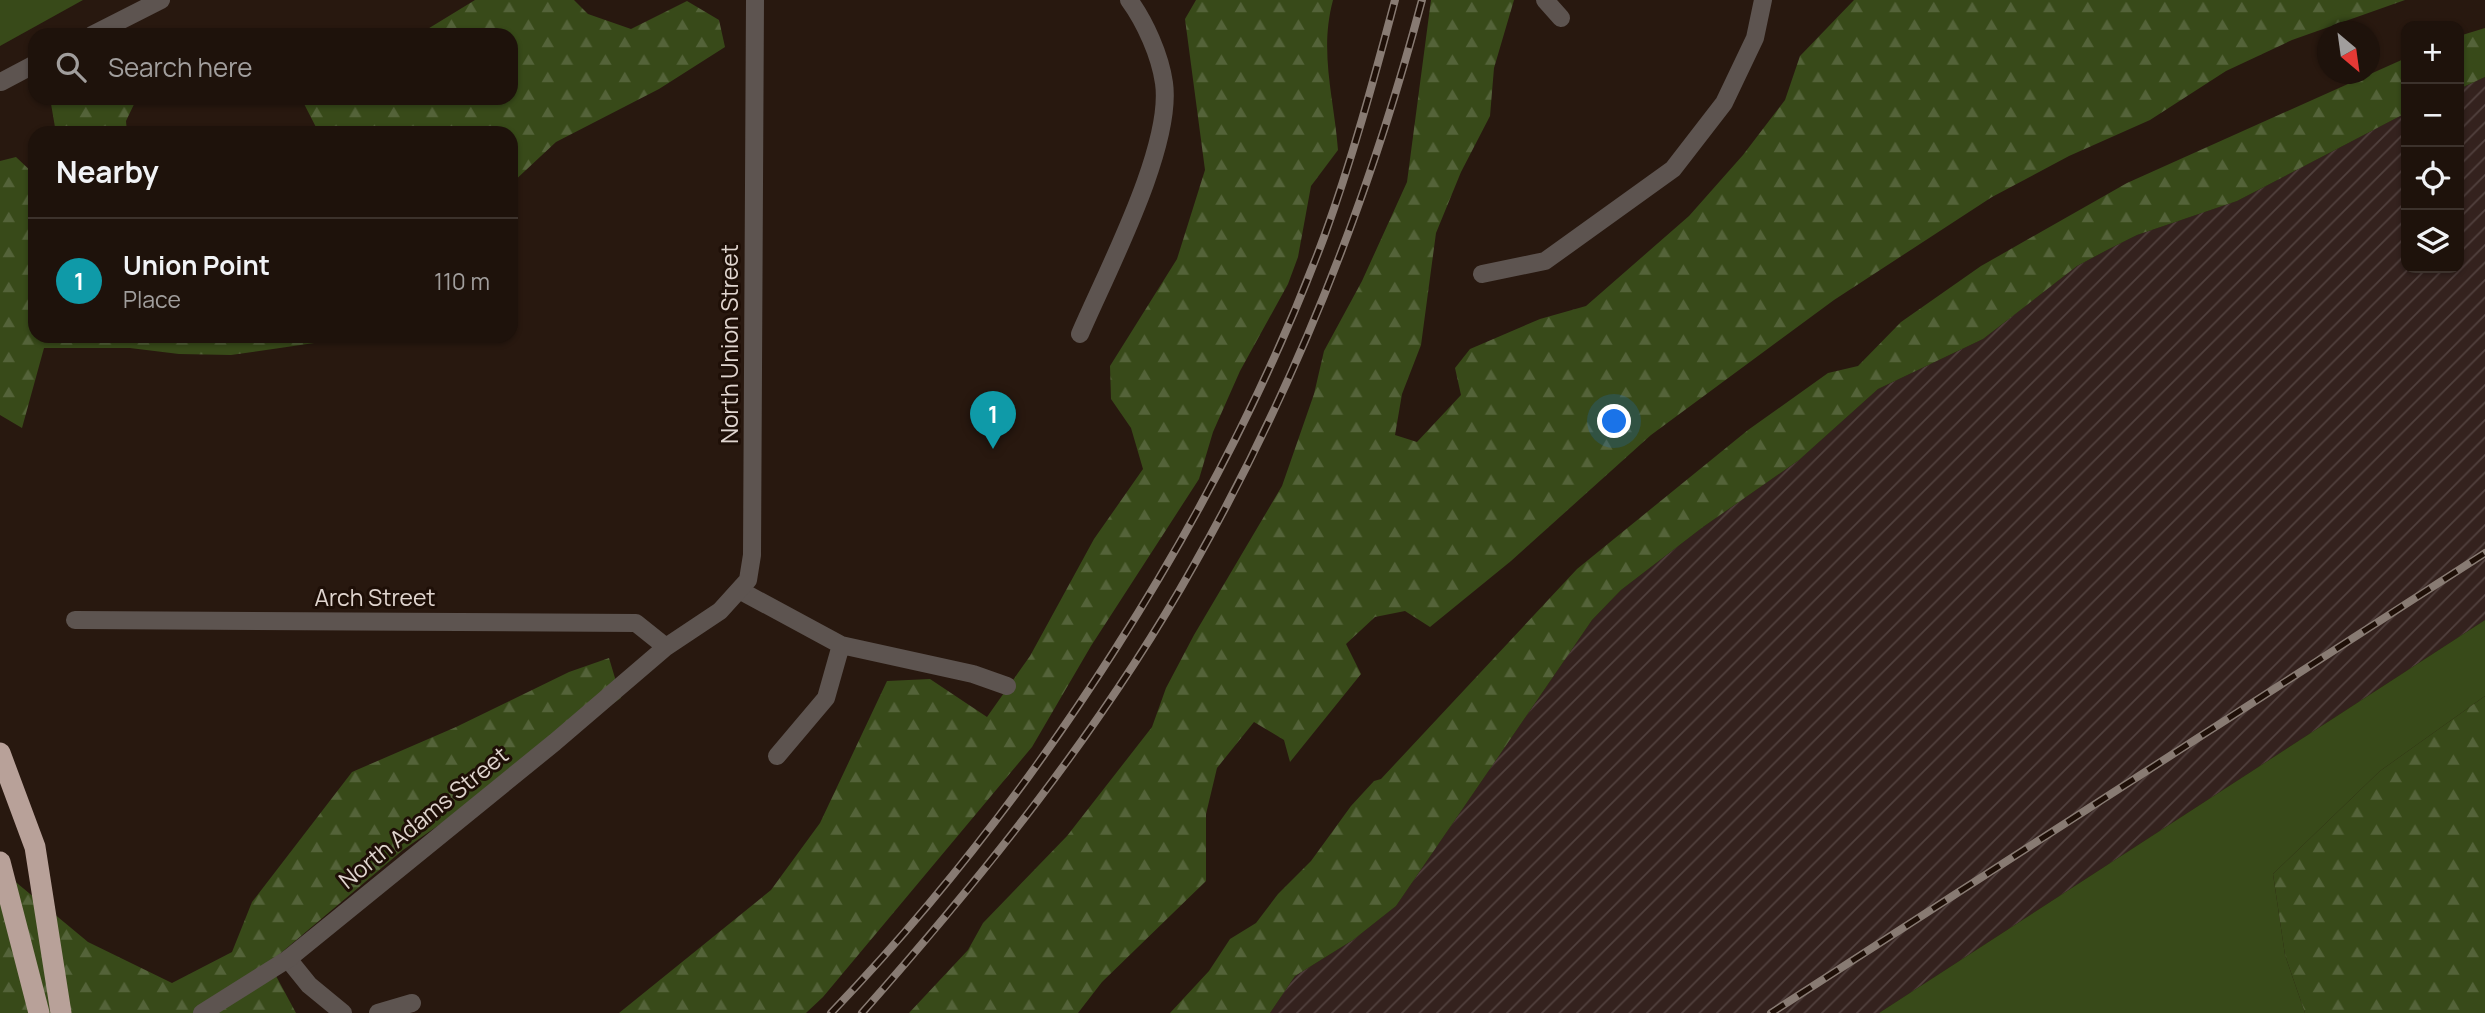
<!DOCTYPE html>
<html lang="en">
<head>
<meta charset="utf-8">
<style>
	body { margin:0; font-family:Manrope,sans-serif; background:#261b14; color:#f1f3f6 }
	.controls { position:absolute; right:21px; top:21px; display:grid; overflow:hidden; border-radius:14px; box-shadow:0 2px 5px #0004 }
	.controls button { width:63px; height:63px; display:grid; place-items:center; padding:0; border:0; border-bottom:2px solid #3c322c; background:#1e120b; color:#f1f3f6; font:35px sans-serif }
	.compass { position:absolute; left:2317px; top:21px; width:63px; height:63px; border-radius:50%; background:#1e120b; box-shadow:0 2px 5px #0004; rotate:151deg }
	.you { position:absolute; left:1615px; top:422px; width:24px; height:24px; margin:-18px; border:5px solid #fff; border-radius:50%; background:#1a73e8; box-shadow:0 0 0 10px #1a73e833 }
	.badge { display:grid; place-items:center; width:46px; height:46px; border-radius:50%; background:#8c9099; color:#fff; font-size:23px; font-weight:700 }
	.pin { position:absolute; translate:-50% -58px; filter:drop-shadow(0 2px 4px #0008) }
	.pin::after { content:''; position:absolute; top:37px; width:24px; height:21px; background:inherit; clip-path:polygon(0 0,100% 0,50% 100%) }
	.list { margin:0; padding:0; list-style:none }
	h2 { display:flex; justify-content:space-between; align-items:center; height:91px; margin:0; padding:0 28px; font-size:30px }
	h2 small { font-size:23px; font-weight:400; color:#a19e9d }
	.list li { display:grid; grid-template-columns:46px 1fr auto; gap:21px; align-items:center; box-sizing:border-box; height:126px; padding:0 28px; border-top:2px solid #3c322c }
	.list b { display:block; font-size:26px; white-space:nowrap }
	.list p { margin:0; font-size:23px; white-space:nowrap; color:#a19e9d }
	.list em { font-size:23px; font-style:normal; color:#a19e9d }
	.icon { flex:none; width:38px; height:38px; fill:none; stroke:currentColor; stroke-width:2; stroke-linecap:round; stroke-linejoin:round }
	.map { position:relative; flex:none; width:2485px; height:1013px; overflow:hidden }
	.search { position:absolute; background:#1e120b; box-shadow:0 2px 5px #0004; left:28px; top:28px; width:490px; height:77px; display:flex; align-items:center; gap:18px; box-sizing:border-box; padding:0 24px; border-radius:21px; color:#a19e9d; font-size:26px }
	.panel { position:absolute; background:#1e120b; box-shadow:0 2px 5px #0004; left:28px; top:126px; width:490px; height:217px; border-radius:21px }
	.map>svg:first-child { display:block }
</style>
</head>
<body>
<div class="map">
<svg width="2485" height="1013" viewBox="0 0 2485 1013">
	<defs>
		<pattern id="industrial-furrows" width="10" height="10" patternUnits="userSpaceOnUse" patternTransform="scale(1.75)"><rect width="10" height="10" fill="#34221e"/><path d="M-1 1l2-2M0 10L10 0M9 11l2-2" fill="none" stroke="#51413e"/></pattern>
		<pattern id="forest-firs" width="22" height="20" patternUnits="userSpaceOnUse" patternTransform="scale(1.75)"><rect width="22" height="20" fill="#384a19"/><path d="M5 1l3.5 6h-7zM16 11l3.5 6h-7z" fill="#546339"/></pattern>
	</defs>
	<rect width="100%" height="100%" fill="#28180f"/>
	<path fill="url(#industrial-furrows)" d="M2485 77V620L1879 1013H1270L1295 976 1353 940 1396 906 1592 620 1621 590 1703 527 1799 460 1878 389 1983 339 2077 266 2109 249 2137 235 2237 201 2406 113V268H2459V89Z"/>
	<path fill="#384a19" d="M0 0H83L0 46Z
		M2485 620V696L2380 771 2273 874 2285 955 2305 1013H1879Z"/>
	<path fill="url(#forest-firs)" d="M475 0H574L588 14 631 29 687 1 719 20 725 47 659 89 556 142 511 184V133H319L301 98H511V35H407L426 30Z
		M1196 0H1333C1319 52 1334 97 1338 150L1311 186 1298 257 1288 284 1240 371 1213 432 1199 479 1091 646 1032 747 823 997 806 1013H619L771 890 820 823 887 681 930 679 987 717 1030 656 1094 539 1143 469 1131 428 1111 399 1110 366 1177 259 1205 170 1185 19Z
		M1431 0H1514L1494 68 1490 116 1461 172 1436 233 1421 345 1402 394 1395 435 1417 442 1461 395 1455 368 1470 349 1540 319 1586 306 1689 216 1743 155 1785 100 1800 56 1854 0H2405L2292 40 2226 71 2150 120 2069 156 1992 197 1834 300 1651 435 1511 561 1430 627 1405 611 1375 617 1346 644 1361 674 1290 762 1284 740 1254 722 1217 768 1206 814V881L1102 982 1078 1013H909L968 950 983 923 1067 836 1152 727 1166 688 1194 635 1282 486 1314 394 1324 351 1362 281 1407 182Z
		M2485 28V77L2459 89V36Z
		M2406 58V113L2237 201 2137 235 2109 249 2077 266 1983 339 1878 389 1799 460 1703 527 1621 590 1592 620 1396 906 1353 940 1295 976 1270 1013H1170L1209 971 1230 939 1256 923 1278 894 1311 861 1351 806 1374 781 1381 779 1577 569 1748 430 1828 373 1858 366 1901 322 1981 266 2127 183Z
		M50 98H137L126 121 127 133H56Z
		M16 157 35 175V336H337L328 341 231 355 179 354 130 348H44L22 428 0 415V161Z
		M609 658 621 698 403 850 269 963 296 1013H0V869L88 942 172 983 232 952 252 902 352 772 456 727 569 672Z
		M2485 696V1013H2305L2285 955 2273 874 2380 771Z"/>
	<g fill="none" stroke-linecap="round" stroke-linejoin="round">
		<path stroke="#5d5450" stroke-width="18" d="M1545 0 1561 18
			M1482 274 1545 261 1673 169 1724 103 1755 38 1763 0
			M1080 334C1106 273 1173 147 1164 83 1160 55 1145 22 1129 0
			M741 591 841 645 973 674 1007 686
			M777 756 826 698 841 645
			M288 959 309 985 343 1013
			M378 1013 412 1003"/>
		<path stroke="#5d5450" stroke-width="18" d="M92 35 161 0
			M1 82 35 64
			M75 620 636 623 666 647
			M202 1013 288 959 555 742 666 647 720 611 748 580 752 555 755 0"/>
		<path stroke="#b8a199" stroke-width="21" d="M0 753 35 847 61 1013
			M0 862 39 1013"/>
		<defs>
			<path id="rail" d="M831 1013C1035 801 1221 513 1324 237 1352 160 1374 79 1395 0
				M862 1013C985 874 1103 727 1194 565 1295 387 1370 197 1422 0
				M1771 1013 2485 553"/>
		</defs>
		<use href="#rail" stroke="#887b73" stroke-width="8"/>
		<use href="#rail" stroke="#1e0f07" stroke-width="5" stroke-dasharray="16" stroke-linecap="butt"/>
	</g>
	<g text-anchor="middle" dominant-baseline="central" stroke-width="6" stroke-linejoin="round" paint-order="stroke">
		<g font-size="23" fill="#e0d5cf" stroke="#1e0f07">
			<text transform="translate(729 344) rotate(-90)">North Union Street</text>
			<text x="375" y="597">Arch Street</text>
			<text transform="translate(423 817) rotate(-39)">North Adams Street</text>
		</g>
	</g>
</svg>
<div class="controls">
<button>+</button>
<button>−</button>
<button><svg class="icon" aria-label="locate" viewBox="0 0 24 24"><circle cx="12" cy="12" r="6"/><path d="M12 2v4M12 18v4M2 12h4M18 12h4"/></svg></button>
<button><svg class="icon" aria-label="layers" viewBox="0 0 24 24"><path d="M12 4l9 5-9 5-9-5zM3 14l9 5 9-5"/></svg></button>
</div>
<svg class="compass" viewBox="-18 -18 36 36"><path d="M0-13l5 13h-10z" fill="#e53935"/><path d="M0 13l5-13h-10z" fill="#a19e9d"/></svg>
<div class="you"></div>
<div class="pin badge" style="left:993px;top:449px;background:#0f9aa8">1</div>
<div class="search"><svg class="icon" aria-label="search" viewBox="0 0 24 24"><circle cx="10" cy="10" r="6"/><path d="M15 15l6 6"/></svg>Search here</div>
<section class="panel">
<h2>Nearby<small></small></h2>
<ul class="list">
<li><span class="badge" style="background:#0f9aa8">1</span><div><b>Union Point</b><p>Place</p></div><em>110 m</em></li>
</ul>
</section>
</div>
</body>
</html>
